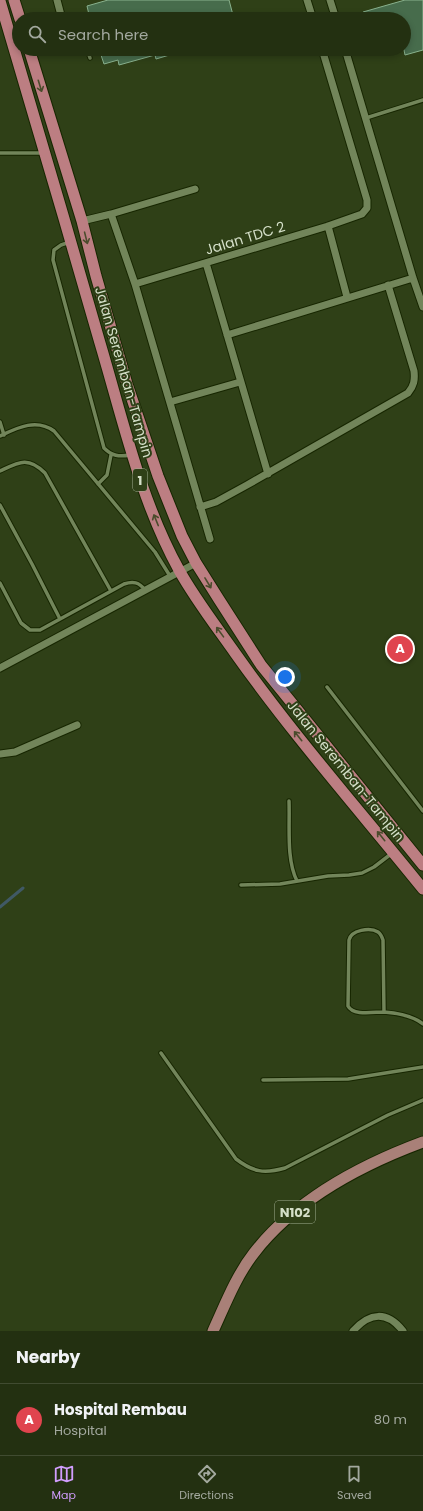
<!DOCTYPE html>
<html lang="en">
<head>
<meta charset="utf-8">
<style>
	body { margin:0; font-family:Poppins,sans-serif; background:#2f3c1f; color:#f1f3f6 }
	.you { position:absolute; left:285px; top:677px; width:14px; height:14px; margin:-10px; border:3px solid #fff; border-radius:50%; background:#1a73e8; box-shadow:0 0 0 6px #1a73e833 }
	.badge { display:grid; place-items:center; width:26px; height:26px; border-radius:50%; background:#d19dfe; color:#fff; font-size:13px; font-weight:700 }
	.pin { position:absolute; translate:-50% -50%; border:2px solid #fff; box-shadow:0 1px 4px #0006 }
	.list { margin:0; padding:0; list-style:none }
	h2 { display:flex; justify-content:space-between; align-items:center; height:52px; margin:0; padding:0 16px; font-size:17px }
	h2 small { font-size:13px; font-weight:400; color:#a3a99f }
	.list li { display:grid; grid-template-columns:26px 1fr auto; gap:12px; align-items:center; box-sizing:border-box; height:72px; padding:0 16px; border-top:1px solid #404b31 }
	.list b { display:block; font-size:15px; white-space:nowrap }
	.list p { margin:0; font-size:13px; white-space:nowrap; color:#a3a99f }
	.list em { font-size:13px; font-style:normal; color:#a3a99f }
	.icon { flex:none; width:22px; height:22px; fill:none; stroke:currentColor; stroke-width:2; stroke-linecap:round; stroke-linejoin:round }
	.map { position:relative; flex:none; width:423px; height:1331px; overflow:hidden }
	.search { position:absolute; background:#233011; box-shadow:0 2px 6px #0003; left:12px; right:12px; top:12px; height:44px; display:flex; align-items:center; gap:10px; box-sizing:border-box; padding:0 14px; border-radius:22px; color:#a3a99f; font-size:15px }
	.sheet { height:124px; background:#233011 }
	nav { display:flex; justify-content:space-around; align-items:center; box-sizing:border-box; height:56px; border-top:1px solid #404b31; background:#233011; font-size:11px; color:#a3a99f }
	nav a { display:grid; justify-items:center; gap:2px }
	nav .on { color:#d19dfe }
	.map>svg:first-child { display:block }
</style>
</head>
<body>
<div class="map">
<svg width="423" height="1331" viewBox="0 0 423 1331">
	<rect width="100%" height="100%" fill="#2f4017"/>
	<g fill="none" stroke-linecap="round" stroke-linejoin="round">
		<path stroke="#405965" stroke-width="3" d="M0 907 23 888"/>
	</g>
	<path fill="#476c4c" stroke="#89b28e" d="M108 0H229L234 19H90L87 6Z
		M405 0H423V50L405 55 404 50V19H365L363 12Z
		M99 49H183V51L156 59 155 55 119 65 118 60 104 64Z"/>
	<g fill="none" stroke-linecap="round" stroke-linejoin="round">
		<defs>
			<path id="service" d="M87 49 90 58
				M366 118 423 100
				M0 153H43
				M70 242 61 245 54 250 53 260 104 448C112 456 119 457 130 455
				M0 422 4 435
				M0 436C17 428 36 418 54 431L155 552 170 576
				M0 471C19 462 28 456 45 473L111 591
				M98 484 107 475 111 455
				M0 505 32 564 60 619
				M0 583 21 623 30 630H40L124 584C133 581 139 582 145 590
				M327 687 423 811
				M289 801C290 826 286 859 297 881
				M241 885 280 884 328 876 349 875 362 873 374 867 391 854
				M384 1012C373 1012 353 1016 348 1006L349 940C351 930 370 927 378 932 381 934 382 937 383 940L384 1012C397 1013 412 1015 423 1024
				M161 1053 236 1159C253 1172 264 1174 285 1168L388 1115 423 1100
				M263 1080 348 1079 423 1067"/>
			<path id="minor" d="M57 0 62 19
				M307 0 313 19
				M330 0 336 19
				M345 49 413 278 423 307
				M111 214 135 284 210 539
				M82 221 111 214 195 189
				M328 226 347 297
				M206 263 268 474
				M135 284 328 226 362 214 367 208V200L322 49
				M227 335 413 278
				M170 402 240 382
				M200 507 216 502 247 485 408 393C414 386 415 380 414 371L388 285
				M0 668 196 563
				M0 754 15 752 77 725
				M353 1331C370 1312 387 1311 403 1331"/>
			<path id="primary" d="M213 1331C225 1305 236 1276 254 1253 295 1200 361 1165 423 1142"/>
			<path id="trunk" d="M14 0 20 19
				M0 1C34 114 67 229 100 343 123 420 140 499 179 570 195 599 216 626 235 653 293 735 360 811 423 889
				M29 49 82 221 96 276 127 384 158 476 182 536 196 563 218 598 261 665 423 865"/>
		</defs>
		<use href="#service" stroke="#172600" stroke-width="5.5"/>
		<use href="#minor" stroke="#172600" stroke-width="9"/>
		<use href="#primary" stroke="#172600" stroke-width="13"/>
		<use href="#trunk" stroke="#172600" stroke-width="13"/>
		<use href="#service" stroke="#72855a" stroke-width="3.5"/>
		<use href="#minor" stroke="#72855a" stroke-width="7"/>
		<use href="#primary" stroke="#a98078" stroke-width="11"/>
		<use href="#trunk" stroke="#bc7e82" stroke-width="11"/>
	</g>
	<defs><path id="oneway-shaft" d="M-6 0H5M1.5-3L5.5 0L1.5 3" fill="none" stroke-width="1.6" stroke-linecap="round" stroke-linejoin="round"/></defs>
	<g stroke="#4b4c2c">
		<use href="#oneway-shaft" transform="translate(40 86) rotate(73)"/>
		<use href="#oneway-shaft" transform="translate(86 238) rotate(76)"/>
		<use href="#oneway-shaft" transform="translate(156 520) rotate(-112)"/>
		<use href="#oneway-shaft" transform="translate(208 583) rotate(59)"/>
		<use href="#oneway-shaft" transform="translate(220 632) rotate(-126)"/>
		<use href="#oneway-shaft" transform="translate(298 736) rotate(-129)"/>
		<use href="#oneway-shaft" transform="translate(381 836) rotate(-129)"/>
	</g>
	<g text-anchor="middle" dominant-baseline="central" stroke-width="4" stroke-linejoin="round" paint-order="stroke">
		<g fill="#2f4017" stroke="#a2af93" stroke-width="1">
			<rect x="133" y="469" width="14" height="22" rx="3"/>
			<rect x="275" y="1201" width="40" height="22" rx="3"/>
		</g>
		<g font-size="13" font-weight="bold" fill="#d4dfc8">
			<text x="140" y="480">1</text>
			<text x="295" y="1212">N102</text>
		</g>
		<g font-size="14" fill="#d4dfc8" stroke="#2f4017">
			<text transform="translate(245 238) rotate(-17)">Jalan TDC 2</text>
			<text transform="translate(124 372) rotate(74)">Jalan Seremban-Tampin</text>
			<text transform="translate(346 771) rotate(51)">Jalan Seremban-Tampin</text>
		</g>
	</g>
</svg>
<div class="you"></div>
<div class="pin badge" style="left:400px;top:649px;background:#e0444e">A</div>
<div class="search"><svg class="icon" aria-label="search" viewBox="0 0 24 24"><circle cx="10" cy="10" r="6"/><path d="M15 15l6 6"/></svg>Search here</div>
</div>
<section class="sheet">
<h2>Nearby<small></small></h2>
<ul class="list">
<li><span class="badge" style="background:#e0444e">A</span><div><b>Hospital Rembau</b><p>Hospital</p></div><em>80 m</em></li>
</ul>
</section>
<nav>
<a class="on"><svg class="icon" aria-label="map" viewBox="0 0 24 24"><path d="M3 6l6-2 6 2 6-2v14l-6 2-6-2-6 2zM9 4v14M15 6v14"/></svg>Map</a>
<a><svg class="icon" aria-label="directions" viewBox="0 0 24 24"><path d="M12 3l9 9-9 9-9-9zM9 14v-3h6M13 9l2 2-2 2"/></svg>Directions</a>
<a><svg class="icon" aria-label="saved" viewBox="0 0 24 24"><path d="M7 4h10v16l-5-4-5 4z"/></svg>Saved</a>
</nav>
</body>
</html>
